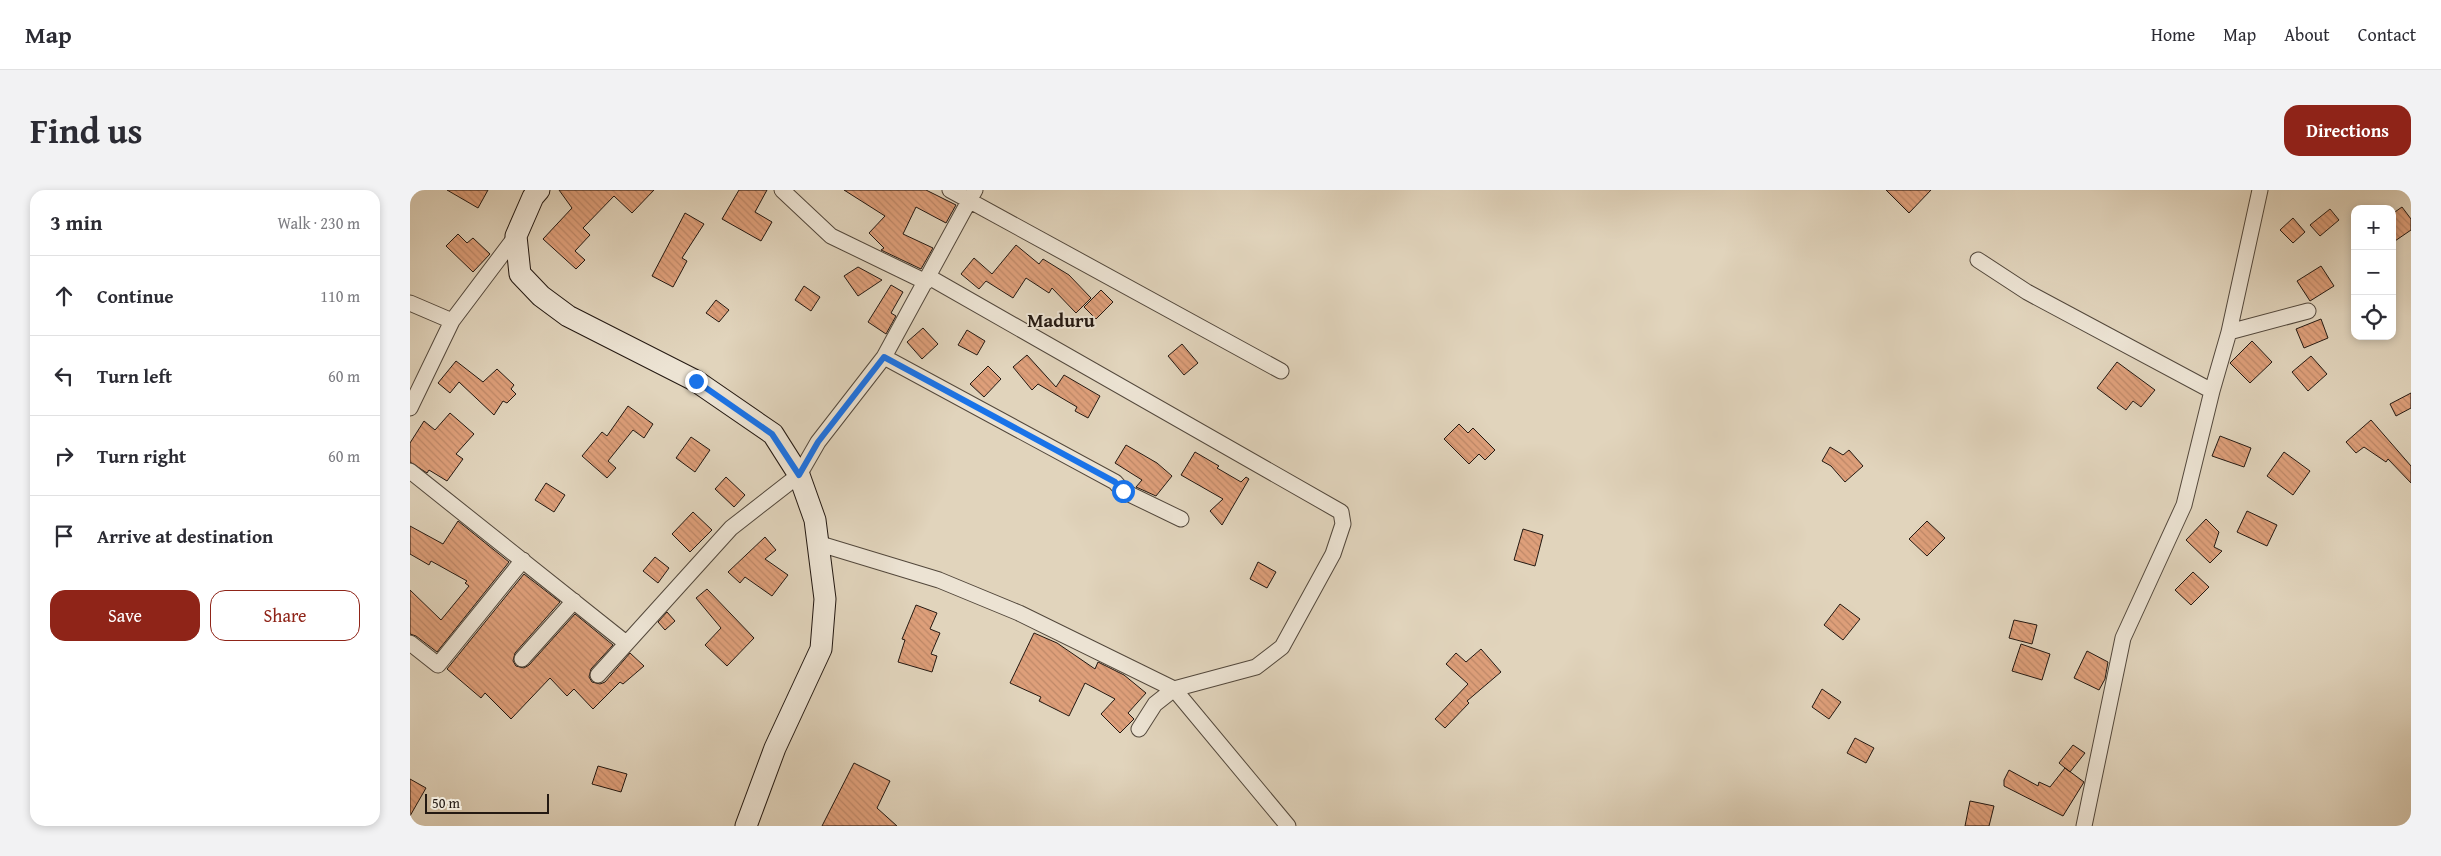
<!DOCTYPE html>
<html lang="en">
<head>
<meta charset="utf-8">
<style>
	body { margin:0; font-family:"Gentium Book Plus",serif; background:#f2f2f3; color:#2b2b33 }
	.controls { position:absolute; right:15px; top:15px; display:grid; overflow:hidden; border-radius:10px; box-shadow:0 2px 8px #0003 }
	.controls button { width:45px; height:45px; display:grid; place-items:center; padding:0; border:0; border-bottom:1px solid #e1e1e2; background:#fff; color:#2b2b33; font:25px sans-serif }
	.scale { position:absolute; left:15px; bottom:12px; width:124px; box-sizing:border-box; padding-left:5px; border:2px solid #241912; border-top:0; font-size:14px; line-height:18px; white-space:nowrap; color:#241912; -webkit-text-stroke:4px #ece3d3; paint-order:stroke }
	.stop { position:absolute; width:15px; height:15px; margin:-11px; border:4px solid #1a73e8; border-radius:50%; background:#fff }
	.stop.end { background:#1a73e8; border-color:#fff; box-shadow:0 1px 5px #0008 }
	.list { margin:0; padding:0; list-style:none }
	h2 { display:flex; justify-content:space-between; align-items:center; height:65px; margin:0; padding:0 20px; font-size:21px }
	h2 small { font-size:16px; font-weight:400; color:#7c7c81 }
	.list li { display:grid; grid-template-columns:32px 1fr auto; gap:15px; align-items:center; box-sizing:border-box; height:80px; padding:0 20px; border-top:1px solid #e1e1e2 }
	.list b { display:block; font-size:19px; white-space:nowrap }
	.list em { font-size:16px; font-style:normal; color:#7c7c81 }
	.actions { display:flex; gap:10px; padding:15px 20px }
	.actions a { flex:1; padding:11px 0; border:1px solid #8f2418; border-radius:15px; text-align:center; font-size:18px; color:#8f2418 }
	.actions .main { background:#8f2418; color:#fff }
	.icon { flex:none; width:28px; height:28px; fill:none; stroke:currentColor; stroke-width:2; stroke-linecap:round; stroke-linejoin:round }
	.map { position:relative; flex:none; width:2001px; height:636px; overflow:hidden; border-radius:15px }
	header { display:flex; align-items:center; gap:30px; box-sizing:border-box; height:70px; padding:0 25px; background:#fff; border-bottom:1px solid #e1e1e2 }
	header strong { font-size:24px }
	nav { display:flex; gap:28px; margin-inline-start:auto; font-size:18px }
	.intro { display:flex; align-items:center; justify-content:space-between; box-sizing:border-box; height:120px; padding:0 30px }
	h1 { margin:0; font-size:35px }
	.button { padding:12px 22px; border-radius:15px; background:#8f2418; color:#fff; font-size:18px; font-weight:700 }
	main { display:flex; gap:30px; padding:0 30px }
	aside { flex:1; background:#fff; border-radius:15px; box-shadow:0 2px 8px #0003 }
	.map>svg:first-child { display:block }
</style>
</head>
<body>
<header>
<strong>Map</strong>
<nav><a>Home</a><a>Map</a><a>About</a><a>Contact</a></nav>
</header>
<div class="intro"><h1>Find us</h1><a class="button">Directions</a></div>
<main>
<aside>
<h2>3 min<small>Walk · 230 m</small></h2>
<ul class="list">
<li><svg class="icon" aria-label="ahead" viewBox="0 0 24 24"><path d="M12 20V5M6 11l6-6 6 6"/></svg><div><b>Continue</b></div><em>110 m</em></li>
<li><svg class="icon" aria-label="left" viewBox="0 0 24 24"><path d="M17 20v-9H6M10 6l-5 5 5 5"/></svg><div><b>Turn left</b></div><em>60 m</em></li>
<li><svg class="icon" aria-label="right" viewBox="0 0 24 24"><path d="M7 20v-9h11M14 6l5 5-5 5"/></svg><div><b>Turn right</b></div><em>60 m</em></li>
<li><svg class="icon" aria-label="arrive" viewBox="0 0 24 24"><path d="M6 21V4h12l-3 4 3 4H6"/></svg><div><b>Arrive at destination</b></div></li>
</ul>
<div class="actions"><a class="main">Save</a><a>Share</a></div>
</aside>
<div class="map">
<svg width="2001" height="636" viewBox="0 0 2001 636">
	<defs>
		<pattern id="building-back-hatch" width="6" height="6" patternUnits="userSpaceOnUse" patternTransform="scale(1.25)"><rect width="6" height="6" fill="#de9f7a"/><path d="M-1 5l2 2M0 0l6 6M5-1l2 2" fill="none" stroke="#be8868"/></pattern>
	</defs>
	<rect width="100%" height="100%" fill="#e1d4bc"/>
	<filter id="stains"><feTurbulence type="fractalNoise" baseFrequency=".004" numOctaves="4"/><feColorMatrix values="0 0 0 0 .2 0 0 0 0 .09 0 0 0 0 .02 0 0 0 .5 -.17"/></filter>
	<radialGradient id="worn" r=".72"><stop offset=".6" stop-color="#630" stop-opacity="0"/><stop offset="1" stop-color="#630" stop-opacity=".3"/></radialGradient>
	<path fill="url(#building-back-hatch)" stroke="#241912" d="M37 0H78L68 18Z
		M149 0H244L222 23 204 6 173 38 180 45 165 61 175 70 166 79 133 49 162 18Z
		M329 0H357L345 22 362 32 351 51 312 29Z
		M434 0H516L546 15 536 33 506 17 493 44 523 58 511 79 471 60 474 58 459 43 475 26Z
		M1476 0H1521L1499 23Z
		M1992 17 2001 29V40L1982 53V24Z
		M1920 19 1929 30 1910 46 1900 35Z
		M275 23 294 34 272 68 277 71 263 97 242 86Z
		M1883 28 1895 42 1883 53 1870 40Z
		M48 44 57 53 63 48 80 64 63 82 36 56Z
		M606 55 629 74 633 69 659 85 681 108 666 123 642 98 639 103 616 88 603 108 576 91 569 99 551 84 564 68 582 84Z
		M1911 76 1924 96 1900 111 1887 91Z
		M448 77 472 90 448 106 434 86Z
		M481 95 493 102 481 123 486 126 476 144 458 132Z
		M394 96 410 107 401 121 385 110Z
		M691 100 703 112 686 129 674 117Z
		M306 110 319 120 309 132 296 123Z
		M1911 129 1918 148 1894 158 1886 139Z
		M513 138 528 154 512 169 497 152Z
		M557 140 575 151 567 165 548 155Z
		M1842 151 1862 172 1840 193 1820 173Z
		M772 154 788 173 774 185 758 166Z
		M617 165 646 197 654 185 690 206 678 228 665 221 667 217 628 194 622 200 603 177Z
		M1901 166 1917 184 1898 201 1882 182Z
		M46 171 73 192 87 179 104 195 101 199 106 204 97 213 93 211 84 225 49 192 40 203 28 193Z
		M1707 172 1745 200 1731 217 1723 211 1716 220 1687 198Z
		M578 176 591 189 574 207 560 194Z
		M2001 203V218L1986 226 1980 214Z
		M218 216 243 234 234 248 223 240 198 271 206 278 197 288 172 266 192 242 197 246Z
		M40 223 64 244 46 264 53 269 37 291 19 280 17 283 0 272V253L14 231 25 240Z
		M1961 230 2001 276V293L1978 269 1976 272 1954 257 1946 263 1936 252Z
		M1049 234 1058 243 1063 238 1085 260 1075 270 1069 264 1059 274 1034 249Z
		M1810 246 1841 258 1834 277 1802 266Z
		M281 247 300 260 285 282 266 268Z
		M716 255 747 273 762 286 746 306 726 297 732 290 705 273Z
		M1420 257 1433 265 1439 260 1453 276 1435 292 1421 276 1412 271Z
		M785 262 809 276 807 278 831 292 836 287 839 289 812 335 800 321 813 309 771 285Z
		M1874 262 1900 281 1883 305 1857 286Z
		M316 287 335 305 324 317 305 299Z
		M136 293 155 305 144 322 125 310Z
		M1837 321 1867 335 1857 356 1827 342Z
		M283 322 302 340 280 362 262 344Z
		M1796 329 1809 342 1804 357 1812 361 1800 373 1776 350Z
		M48 331 99 372 27 462 6 446 0 444V400L31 430 59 396 55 393 57 391 21 371 19 375 0 364V336L33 354Z
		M1517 331 1535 348 1517 366 1499 349Z
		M1113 339 1133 345 1125 376 1104 370Z
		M355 347 366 360 355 369 378 385 362 406 335 387 330 393 318 382Z
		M245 367 259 378 248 393 233 381Z
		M848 372 866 382 857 398 840 389Z
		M1783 382 1799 397 1781 415 1765 400Z
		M114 384 150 412 105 463 103 471 106 476 114 478 119 475 165 424 203 455 181 479 179 487 182 492 190 494 195 492 220 463 234 476 213 494 210 492 183 519 164 499 157 506 140 488 101 529 75 503 71 508 37 479Z
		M297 399 344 448 317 476 295 455 311 438 286 408Z
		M1430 414 1450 429 1433 450 1414 435Z
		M506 415 527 423 520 439 530 443 521 464 527 466 522 482 488 472 495 450 492 449Z
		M257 422 265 431 255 440 248 432Z
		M1604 430 1627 435 1622 454 1599 448Z
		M624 443 647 453 685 479 688 472 714 485 736 503 718 523 724 529 710 543 691 524 705 509 675 493 659 526 629 511 631 507 600 493Z
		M1611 454 1640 464 1632 490 1602 481Z
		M1071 459 1091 482 1057 511 1059 513 1035 538 1025 529 1058 494 1036 474 1046 463 1056 472Z
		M1677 461 1698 472 1695 489 1689 500 1664 488Z
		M1412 499 1431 512 1419 529 1402 517Z
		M1445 548 1464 558 1456 573 1437 563Z
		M1663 555 1675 563 1660 582 1649 573Z
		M444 573 480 591 467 618 487 636H412Z
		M188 576 217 584 211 602 182 594Z
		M1655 578 1674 592 1653 626 1594 596V590L1599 580 1628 596 1629 592 1640 597Z
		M0 589 16 598 0 626Z
		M1560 611 1584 616 1579 636H1555Z"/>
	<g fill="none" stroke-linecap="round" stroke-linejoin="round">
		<defs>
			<path id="street" d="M372 0 421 46 516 92
				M540 0 871 181
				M1568 70 1617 102 1802 201
				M519 87 931 322 933 334 923 364 872 457 846 477 764 499 745 514 729 539
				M0 113 42 131
				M1819 142 1898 121
				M474 167 705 292 713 301 771 329
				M0 218 42 131 106 46
				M0 281 216 453
				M407 353 529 390 609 423 764 499 878 636
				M0 453 28 475 113 370
				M112 469 164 411
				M188 485 321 338 389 285 408 252 474 167 565 0
				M1674 636 1713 448 1774 315 1802 201 1819 142 1850 0"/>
			<path id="secondary" d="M129 0 123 7 106 46 110 84 131 106 158 126 286 191 363 244 389 285 405 330 415 409 411 459 365 558 336 636"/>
		</defs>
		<use href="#street" stroke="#53483c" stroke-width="17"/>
		<use href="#secondary" stroke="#241912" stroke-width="23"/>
		<use href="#street" stroke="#ece3d3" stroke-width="15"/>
		<use href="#secondary" stroke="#ece3d3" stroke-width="21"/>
	</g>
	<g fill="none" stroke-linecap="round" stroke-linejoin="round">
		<path stroke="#1a73e8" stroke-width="6" d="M286 191 362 244 389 285 408 252 474 167 705 292 713 301"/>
	</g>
	<g text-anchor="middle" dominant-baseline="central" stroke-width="4" stroke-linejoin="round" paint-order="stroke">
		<g font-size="19" font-weight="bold" fill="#241912" stroke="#ece3d3">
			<text x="651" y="130">Maduru</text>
		</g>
	</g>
	<rect width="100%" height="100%" filter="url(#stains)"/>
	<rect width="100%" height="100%" fill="url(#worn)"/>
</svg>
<div class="controls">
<button>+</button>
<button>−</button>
<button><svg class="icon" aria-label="locate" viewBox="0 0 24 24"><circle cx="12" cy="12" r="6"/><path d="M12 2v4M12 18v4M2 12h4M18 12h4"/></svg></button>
</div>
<div class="scale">50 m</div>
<div class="stop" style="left:713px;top:301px"></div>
<div class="stop end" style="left:286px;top:191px"></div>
</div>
</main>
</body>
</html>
